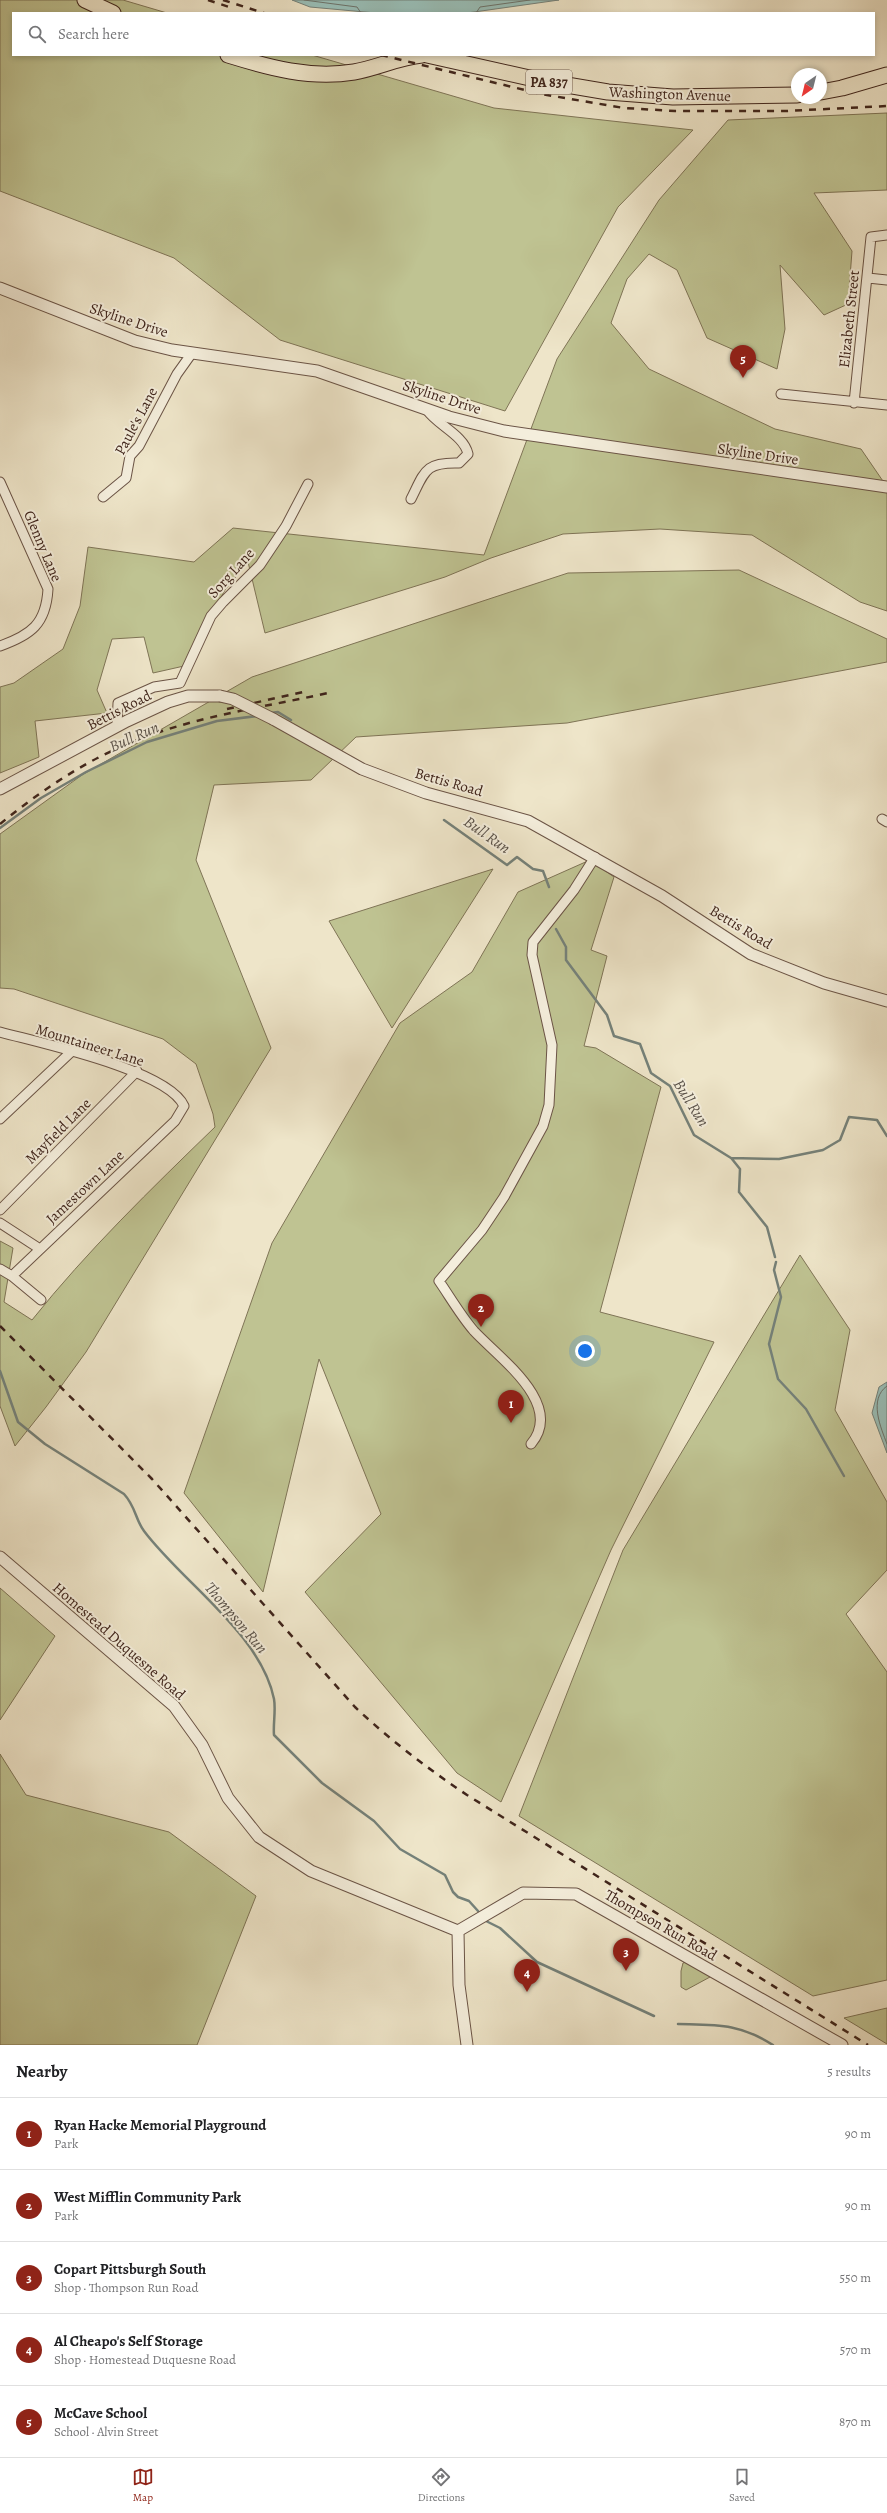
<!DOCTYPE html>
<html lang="en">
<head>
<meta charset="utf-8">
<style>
	body { margin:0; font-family:Alegreya,serif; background:#f6f6f6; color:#202124 }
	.compass { position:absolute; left:791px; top:68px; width:36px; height:36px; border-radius:50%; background:#fff; box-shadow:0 2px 6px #0003; rotate:215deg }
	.you { position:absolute; left:585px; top:1351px; width:14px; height:14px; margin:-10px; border:3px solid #fff; border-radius:50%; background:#1a73e8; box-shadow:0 0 0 6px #1a73e833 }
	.badge { display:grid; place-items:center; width:26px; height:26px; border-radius:50%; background:#8f2418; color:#fff; font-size:13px; font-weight:700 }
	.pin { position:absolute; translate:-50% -33px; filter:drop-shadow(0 1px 2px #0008) }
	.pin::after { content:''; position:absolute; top:21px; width:14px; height:12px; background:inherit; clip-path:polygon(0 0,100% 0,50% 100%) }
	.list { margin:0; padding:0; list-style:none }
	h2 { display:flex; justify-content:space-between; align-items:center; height:52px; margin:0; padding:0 16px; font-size:17px }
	h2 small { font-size:13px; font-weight:400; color:#757577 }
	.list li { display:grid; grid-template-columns:26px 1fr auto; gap:12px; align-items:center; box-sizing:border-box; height:72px; padding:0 16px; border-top:1px solid #e0e0e0 }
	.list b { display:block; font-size:15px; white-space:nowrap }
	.list p { margin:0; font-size:13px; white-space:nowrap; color:#757577 }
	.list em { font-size:13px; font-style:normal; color:#757577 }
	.icon { flex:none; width:22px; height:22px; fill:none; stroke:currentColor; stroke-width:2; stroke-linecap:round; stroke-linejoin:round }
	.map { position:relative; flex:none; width:887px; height:2045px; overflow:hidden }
	.search { position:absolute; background:#fff; box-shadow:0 2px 6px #0003; left:12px; right:12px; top:12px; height:44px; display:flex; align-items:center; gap:10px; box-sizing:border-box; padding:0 14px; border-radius:0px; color:#757577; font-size:15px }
	.sheet { height:412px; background:#fff }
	nav { display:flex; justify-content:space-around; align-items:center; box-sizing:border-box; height:56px; border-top:1px solid #e0e0e0; background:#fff; font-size:11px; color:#757577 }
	nav a { display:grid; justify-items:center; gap:2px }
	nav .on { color:#8f2418 }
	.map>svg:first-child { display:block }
</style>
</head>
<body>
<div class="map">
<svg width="887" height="2045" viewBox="0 0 887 2045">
	<rect width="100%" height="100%" fill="#eee5c9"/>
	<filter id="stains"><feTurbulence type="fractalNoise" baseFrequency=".005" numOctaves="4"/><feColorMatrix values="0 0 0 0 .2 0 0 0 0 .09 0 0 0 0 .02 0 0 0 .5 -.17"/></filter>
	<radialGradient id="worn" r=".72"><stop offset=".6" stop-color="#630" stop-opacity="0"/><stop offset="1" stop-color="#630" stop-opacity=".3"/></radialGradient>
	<path fill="#bfc392" stroke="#7f7456" d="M0 0H123L167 13H13V55H312L494 108 693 130 618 207 505 411 280 340 174 258 0 191Z
		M887 113V190L814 193 852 251 848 304 824 315 780 265 785 329 777 369 707 338 677 270 649 254 627 279 611 323 649 369 775 429 861 449 887 487V611L860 602 752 535 660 529 563 534 491 558 445 577 265 633 248 562 225 590 184 666 153 673 144 637 112 639 97 690 107 713 35 721 39 757 0 773V687L14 683 63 649 80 606 88 547 194 562 233 528 484 555 557 359 659 200 728 120Z
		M739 570 887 639V662L567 723 356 737 311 780 214 785 196 860 271 1048 86 1352 46 1407 15 1446 0 1406V1241L13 1248 4 1302 32 1320C87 1251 151 1189 215 1127L213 1114 196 1064 163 1039 14 989 0 988V834L82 775 252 677 568 573Z
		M590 860 614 877 591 950 607 956 584 1046 596 1048 661 1087 600 1312 714 1342 611 1550 501 1802 457 1773 305 1592 381 1514 319 1359 263 1592 184 1493 272 1243 400 1023 472 972 518 892Z
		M493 869 392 1028 329 921Z
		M800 1255 850 1330 835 1410 887 1502V1570L846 1614 887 1672V1980L813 1996 519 1816 623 1550Z
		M0 1588 55 1636 0 1720Z
		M0 1754 26 1795 169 1832 256 1896 197 2045H0Z
		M688 1961 709 1972 710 1977 686 1990 681 1987V1971L683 1963Z
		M887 2008V2044L844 2018Z"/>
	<path fill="#99bfb8" stroke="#758179" d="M292 0H559L467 13H376L310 7Z
		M887 1382V1453L872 1413 879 1387Z"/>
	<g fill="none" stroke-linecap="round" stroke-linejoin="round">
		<path stroke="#6c726a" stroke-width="1" d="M304 0 357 7 361 13
			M476 13 480 7 530 0
			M887 1386C868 1399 881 1428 887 1444"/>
		<path stroke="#758179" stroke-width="2.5" d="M270 713 278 712 291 720
			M444 820 507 865 517 857 533 869 543 871 549 887
			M0 828 41 798 86 772 147 742 217 721 257 716
			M556 929 566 947V960L607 1015 614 1036 640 1044 651 1073 670 1086 694 1135 731 1158 779 1159 823 1150 840 1140 849 1117 877 1120 887 1136
			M732 1159 740 1169 739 1192 767 1227 775 1257
			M776 1262 774 1270 781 1297 769 1344 778 1379 806 1409 844 1476
			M0 1371 18 1422 45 1444 124 1494C136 1507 135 1519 144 1531 182 1582 261 1634 274 1699 276 1710 273 1724 274 1735L322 1783 374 1821 400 1849 445 1875 453 1892 458 1897 469 1901 478 1911
			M484 1920 500 1928 537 1962 654 2016
			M678 2024C716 2025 739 2023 773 2045"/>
		<defs>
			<path id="minor" d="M868 278 887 280
				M781 394 887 405
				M854 403 871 237 887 235
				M0 482 48 589C46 624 31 635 0 646
				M103 497 126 478 130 456 139 446 177 374 192 353
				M411 499C425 471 425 462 459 463L468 454C464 435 437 425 427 410
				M117 726 118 703 154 687 180 683 211 616 223 602 260 565 286 526 308 484
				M882 819 887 822
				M0 1032C40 1043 168 1070 184 1106L175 1121 12 1276 0 1269
				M0 1119 71 1052
				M0 1210 137 1071
				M0 1223 40 1249
				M12 1276 41 1300
				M531 1444C565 1404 499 1358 474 1331 461 1316 450 1297 439 1281L482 1230 504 1197 543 1126 549 1105 552 1045 532 955 533 942 574 890 595 857"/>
			<path id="tertiary" d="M0 288 135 341 172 350 317 371 449 417 504 431 887 487
				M273 719 362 769 426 793 528 821 662 896 751 954 824 983 887 1001
				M0 789 127 721 168 702 188 696H220
				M0 1557 174 1706 202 1745 228 1798 259 1837 311 1871 458 1931
				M458 1931 523 1893 576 1894 842 2045
				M458 1931 459 1985 467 2045"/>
			<path id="primary" d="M85 0 113 13
				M228 55C270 68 310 79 354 72 377 68 399 57 422 55
				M427 55 543 81 608 92 673 97 797 95
				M821 92 842 88 887 75"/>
		</defs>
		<use href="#minor" stroke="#6b5446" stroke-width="11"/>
		<use href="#tertiary" stroke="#6b5446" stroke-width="13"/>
		<use href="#primary" stroke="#3f241b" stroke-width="17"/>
		<use href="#minor" stroke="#f4eedc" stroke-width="9"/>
		<use href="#tertiary" stroke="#f4eedc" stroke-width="11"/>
		<use href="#primary" stroke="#eee5c9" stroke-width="15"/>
		<path stroke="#3f241b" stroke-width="2.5" stroke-dasharray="7 7" stroke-linecap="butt" d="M208 0 229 7
			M223 0 264 13
			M381 55 541 94 624 108 675 111H786L887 106
			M227 709 303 692
			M0 824C38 793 80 764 125 745 190 717 260 708 328 693
			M0 1326 152 1479 355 1707C390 1740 427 1768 467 1795L868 2045"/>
		<defs>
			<path id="tertiary-bridge" d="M220 696 233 699 273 719"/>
		</defs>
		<use href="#tertiary-bridge" stroke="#6b5446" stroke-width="13" stroke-linecap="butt"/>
		<use href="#tertiary-bridge" stroke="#f4eedc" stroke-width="11"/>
	</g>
	<g text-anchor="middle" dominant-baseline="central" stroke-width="4" stroke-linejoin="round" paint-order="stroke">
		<rect fill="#f4eedc" stroke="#756155" stroke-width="1" x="526" y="70" width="46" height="24" rx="3"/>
		<g font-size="14" font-weight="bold" fill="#3f241b">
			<text x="549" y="82">PA 837</text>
		</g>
		<g font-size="15" fill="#3f241b" stroke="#f4eedc">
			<text transform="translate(670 94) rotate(2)">Washington Avenue</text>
			<text transform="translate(849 319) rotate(-84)">Elizabeth Street</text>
			<text transform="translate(129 320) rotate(18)">Skyline Drive</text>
			<text transform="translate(442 397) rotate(18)">Skyline Drive</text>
			<text transform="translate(136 421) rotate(-62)">Paule's Lane</text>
			<text transform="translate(758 454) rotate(8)">Skyline Drive</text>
			<text transform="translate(43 546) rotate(67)">Glenny Lane</text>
			<text transform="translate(231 573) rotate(-48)">Sorg Lane</text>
			<text transform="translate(119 710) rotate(-27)">Bettis Road</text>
			<text transform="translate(449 782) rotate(16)">Bettis Road</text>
			<text transform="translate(741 927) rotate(31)">Bettis Road</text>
			<text transform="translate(90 1045) rotate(17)">Mountaineer Lane</text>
			<text transform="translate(58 1131) rotate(-45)">Mayfield Lane</text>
			<text transform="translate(85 1187) rotate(-43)">Jamestown Lane</text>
			<text transform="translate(119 1641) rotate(41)">Homestead Duquesne Road</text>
			<text transform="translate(661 1925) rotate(30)">Thompson Run Road</text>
		</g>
		<g font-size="16" font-style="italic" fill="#5a524a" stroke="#f4eedc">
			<text transform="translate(134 737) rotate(-24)">Bull Run</text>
			<text transform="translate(487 835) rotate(35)">Bull Run</text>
			<text transform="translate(691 1103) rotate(58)">Bull Run</text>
			<text transform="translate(236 1618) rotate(50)">Thompson Run</text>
		</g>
	</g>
	<rect width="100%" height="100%" filter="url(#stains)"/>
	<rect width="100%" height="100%" fill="url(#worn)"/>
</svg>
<svg class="compass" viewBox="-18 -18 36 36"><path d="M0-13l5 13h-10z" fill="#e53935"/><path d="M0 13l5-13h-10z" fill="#757577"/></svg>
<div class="you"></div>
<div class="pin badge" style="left:511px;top:1423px">1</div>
<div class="pin badge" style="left:481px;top:1327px">2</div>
<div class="pin badge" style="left:626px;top:1971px">3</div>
<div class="pin badge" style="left:527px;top:1992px">4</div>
<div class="pin badge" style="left:743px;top:378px">5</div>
<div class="search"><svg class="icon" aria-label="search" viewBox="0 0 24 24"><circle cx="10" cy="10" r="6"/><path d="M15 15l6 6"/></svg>Search here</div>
</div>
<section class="sheet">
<h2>Nearby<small>5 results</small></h2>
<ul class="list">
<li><span class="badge">1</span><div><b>Ryan Hacke Memorial Playground</b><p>Park</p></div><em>90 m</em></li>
<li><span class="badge">2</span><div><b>West Mifflin Community Park</b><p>Park</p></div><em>90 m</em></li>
<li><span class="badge">3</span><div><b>Copart Pittsburgh South</b><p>Shop · Thompson Run Road</p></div><em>550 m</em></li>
<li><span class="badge">4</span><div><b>Al Cheapo's Self Storage</b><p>Shop · Homestead Duquesne Road</p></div><em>570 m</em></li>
<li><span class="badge">5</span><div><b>McCave School</b><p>School · Alvin Street</p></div><em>870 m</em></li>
</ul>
</section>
<nav>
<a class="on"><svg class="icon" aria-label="map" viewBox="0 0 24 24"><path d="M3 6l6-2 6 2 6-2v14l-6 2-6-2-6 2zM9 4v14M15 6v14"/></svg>Map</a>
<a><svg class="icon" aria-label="directions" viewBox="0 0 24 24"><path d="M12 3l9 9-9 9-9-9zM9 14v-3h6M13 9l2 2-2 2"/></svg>Directions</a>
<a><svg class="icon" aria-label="saved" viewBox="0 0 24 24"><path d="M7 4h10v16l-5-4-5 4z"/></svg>Saved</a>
</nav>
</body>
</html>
